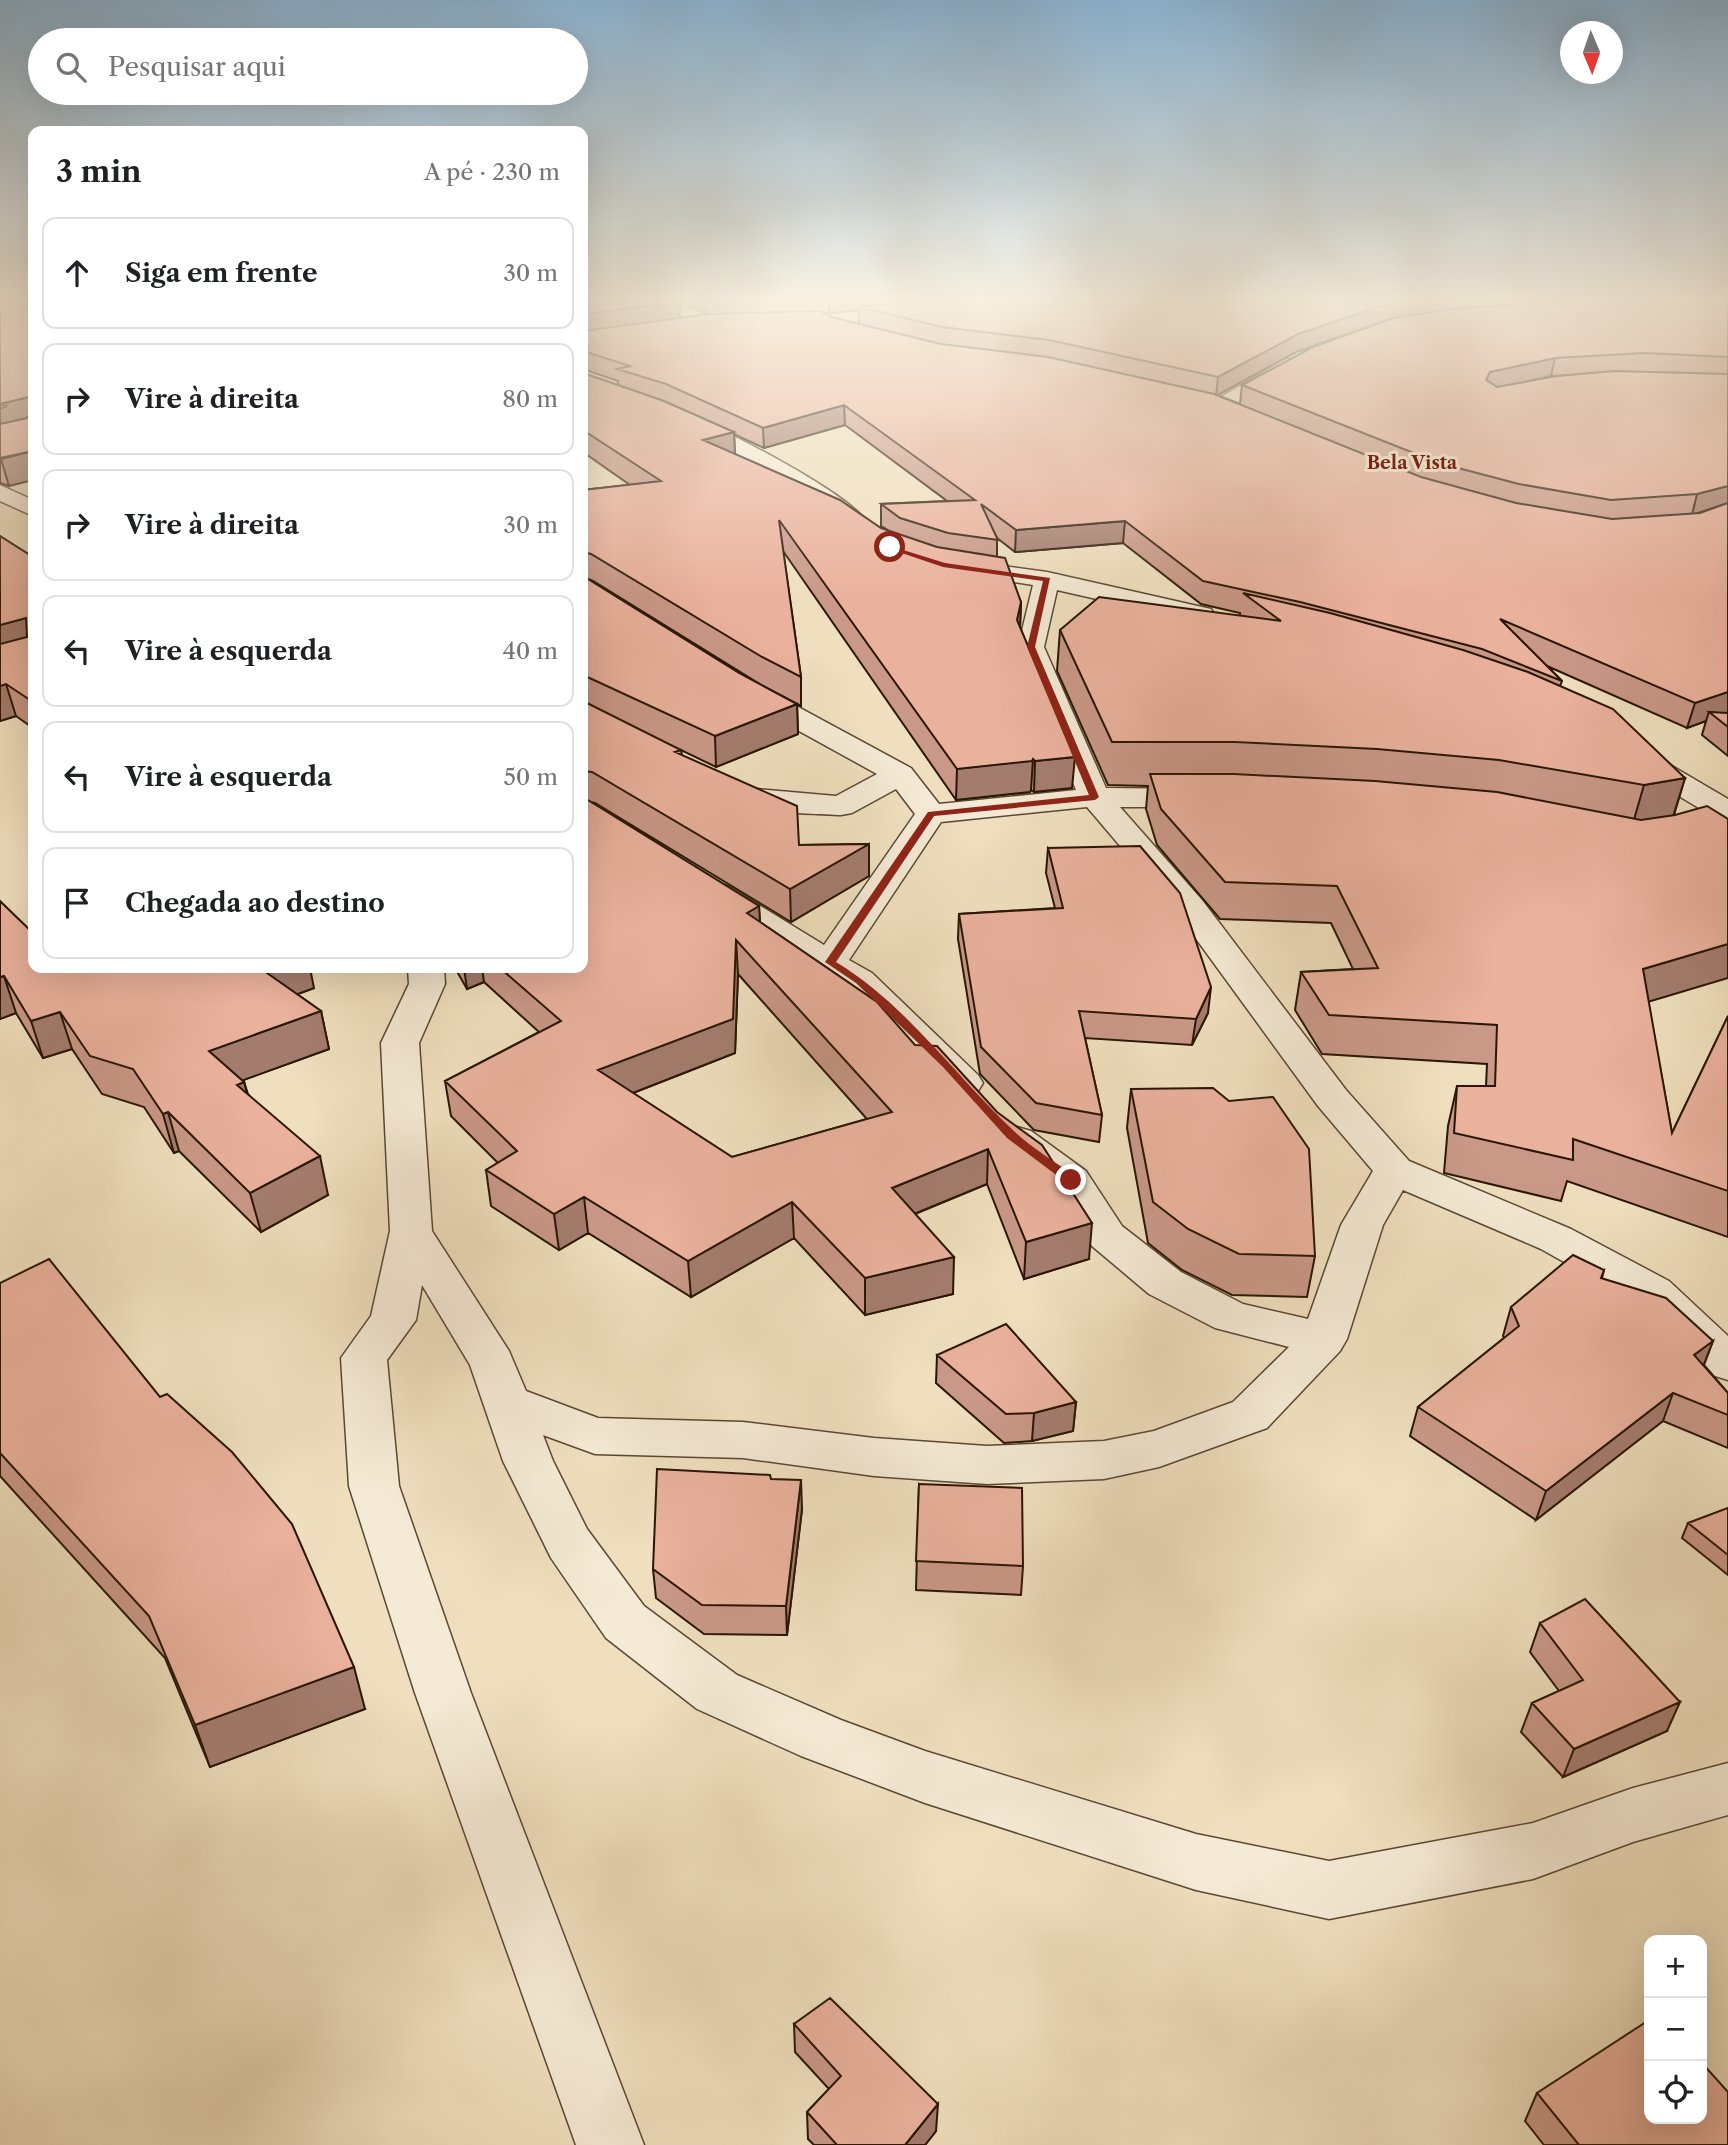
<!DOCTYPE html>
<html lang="pt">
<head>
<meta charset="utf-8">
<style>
	body { margin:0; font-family:"Libre Caslon Text",serif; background:#f2f2f2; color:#202124 }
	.controls { position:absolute; right:21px; bottom:21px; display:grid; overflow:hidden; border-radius:14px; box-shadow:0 7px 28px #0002 }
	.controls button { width:63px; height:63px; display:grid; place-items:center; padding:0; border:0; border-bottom:2px solid #e0e0e0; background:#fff; color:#202124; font:35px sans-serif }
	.compass { position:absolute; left:1560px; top:21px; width:63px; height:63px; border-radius:50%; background:#fff; box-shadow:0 7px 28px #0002; rotate:178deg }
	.stop { position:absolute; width:21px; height:21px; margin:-16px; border:5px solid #8f2418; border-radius:50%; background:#fff }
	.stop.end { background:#8f2418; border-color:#fff; box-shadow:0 2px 7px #0008 }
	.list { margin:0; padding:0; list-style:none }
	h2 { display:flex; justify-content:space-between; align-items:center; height:91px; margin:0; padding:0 28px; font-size:30px }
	h2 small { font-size:23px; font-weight:400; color:#757577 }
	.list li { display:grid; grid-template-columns:46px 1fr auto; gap:21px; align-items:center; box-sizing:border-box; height:112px; margin:0 14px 14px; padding:0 14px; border:2px solid #e0e0e0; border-radius:14px }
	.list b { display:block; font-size:26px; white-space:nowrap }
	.list em { font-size:23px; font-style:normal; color:#757577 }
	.icon { flex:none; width:38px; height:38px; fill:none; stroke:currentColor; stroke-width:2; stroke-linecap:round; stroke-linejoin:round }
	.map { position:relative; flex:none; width:1728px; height:2145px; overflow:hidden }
	.search { position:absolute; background:#fff; box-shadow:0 7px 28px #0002; left:28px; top:28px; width:560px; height:77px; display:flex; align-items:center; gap:18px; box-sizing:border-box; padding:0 24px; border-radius:38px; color:#757577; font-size:26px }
	.panel { position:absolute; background:#fff; box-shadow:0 7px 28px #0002; left:28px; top:126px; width:560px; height:847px; border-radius:14px }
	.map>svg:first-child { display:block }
</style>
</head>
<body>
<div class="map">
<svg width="1728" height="2145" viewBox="0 0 1728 2145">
	<rect width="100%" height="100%" fill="#efdfbe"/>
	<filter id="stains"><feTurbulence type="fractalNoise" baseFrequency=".00286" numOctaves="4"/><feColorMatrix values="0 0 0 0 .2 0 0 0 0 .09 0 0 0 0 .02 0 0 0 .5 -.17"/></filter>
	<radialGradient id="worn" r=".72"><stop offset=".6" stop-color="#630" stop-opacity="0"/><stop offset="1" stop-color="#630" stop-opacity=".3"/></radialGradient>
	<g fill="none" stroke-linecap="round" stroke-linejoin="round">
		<defs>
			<path id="minor" d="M644 298H668L716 320 719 324 710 329 704 328Z
				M940 298H973L970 302 903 317 824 325 815 320 824 315 903 307Z
				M1286 359 1293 361 1296 365 1293 369 1226 410H1212L1209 406 1212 402Z
				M687 417C720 425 846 493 864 519L860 524H844L765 471 680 427 677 423 680 419Z
				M0 485 33 500V516L0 501Z
				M959 560 1047 572 1211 609 1215 615 1211 621 1202 623 1057 590 1044 647 1106 788 1200 789 1211 791 1216 798 1211 805 1200 807H1120L1202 900 1346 1090 1409 1161 1571 1229 1669 1281 1728 1336V1380L1712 1375 1637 1303 1541 1249 1403 1190 1383 1225 1347 1339 1340 1351 1267 1428 1159 1467 1104 1479 987 1484 874 1476 743 1458 595 1454 543 1435 553 1461 587 1529 644 1606 737 1675 841 1720 925 1751 1196 1834 1329 1861 1533 1823 1633 1788 1728 1763V1815L1633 1842 1533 1879 1329 1919 1196 1890 925 1803 801 1756 697 1709 606 1638 551 1558 503 1461 470 1365 422 1285 416 1320 387 1360 399 1486 471 1693 644 2145H576L415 1693 349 1486 341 1358 371 1316 390 1231 381 1043 409 984 408 968H444L445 984 419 1043 432 1231 509 1351 526 1391 598 1418 743 1422 874 1438 987 1446 1104 1441 1154 1431 1233 1402 1289 1347 1215 1328 1149 1294 1092 1246 1056 1189 1003 1149 997 1140 1003 1131 1017 1127 1031 1131 1086 1171 1122 1226 1181 1272 1243 1304 1308 1319 1341 1225 1373 1171 1318 1106 1178 914 1087 807 941 822 849 960 872 973 978 1075 983 1083 978 1091 964 1095 950 1091 846 989 704 900 699 893 704 886 716 883 728 886 824 945 915 814 896 789 852 813 841 815C813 813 737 815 722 792L726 785 737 783 756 789 836 796 877 774 741 699 737 693 741 687 751 685 761 687 911 768 939 804 1076 790 1018 647 1033 585 950 572 947 567 950 562Z
				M1637 749 1648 752 1728 799V821L1717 819 1626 764 1622 758 1626 752Z"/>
		</defs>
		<use href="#minor" stroke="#5a4832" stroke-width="3"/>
		<use href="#minor" fill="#f5ead5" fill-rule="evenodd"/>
	</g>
	<path fill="#c99887" stroke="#291604" stroke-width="2" fill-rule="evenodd" d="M0 298 9 486 0 483Z
		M583 298 679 302 680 318 710 314 675 298H1565V301L1585 300 1583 298H1728V756L1702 735 1706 721 1687 728 1547 666 1562 681 1560 686 1685 778 1674 815 1648 1002 1672 1133 1728 1016V1237L1567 1181 1561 1201 1444 1173 1448 1126 1457 1086H1486L1487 1064 1322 1054 1295 1010 1301 972 1353 969 1331 923 1220 919 1157 845 1146 809 1148 786 1108 785 1057 671 1060 630 1240 616V613L1201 604 1123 543 1015 552 997 538V556L1021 602 1020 626 1072 788 1034 792 1031 790 1030 792 956 800 783 551 801 677V706L763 686 593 581 588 579 739 673 797 704 798 734 716 767 681 750 682 755 799 845 869 844V876L791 922 595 803 591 802 759 906 760 922 877 1002 1089 1259 1024 1279 987 1184 915 1214 953 1294 865 1315 794 1238 691 1297 588 1233 559 1250 491 1206 486 1170 498 1163 451 1116 445 1081 539 1032 484 982 467 989 455 968H583V490L630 485 583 452V374L618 385V381L583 369ZM859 310V324L831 317 825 313ZM1389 320 1242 385 1240 404 1217 395 1296 352ZM1571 375 1529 381 1551 376ZM845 425 947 501 881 504V526L888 530 881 528 735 454 734 434 764 448ZM738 974 867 1119 732 1157 633 1093 735 1053Z
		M0 536 33 557V728L16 716 0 721Z
		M1048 848 1208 1013 1192 1045 1085 1038 1102 1115 1099 1142 1034 1130 980 1074 958 939 959 914 1055 908 1046 873Z
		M0 901 33 968 314 988 297 994 321 1011 329 1049 243 1080 244 1082 248 1094 328 1195 261 1232 179 1151 174 1153 144 1107 102 1094 72 1049 43 1058 16 1013 0 1019Z
		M1131 1089 1229 1101 1315 1256 1307 1297 1232 1295 1182 1270 1148 1243 1127 1128Z
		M1604 1270 1602 1278 1713 1341 1704 1365 1728 1393V1448L1663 1421 1536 1520 1410 1436 1418 1407 1504 1338 1503 1336 1511 1307Z
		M0 1283 365 1709 210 1767 165 1658 0 1476Z
		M937 1355 1076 1402 1073 1431 1032 1441 1004 1443 936 1383Z
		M771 1479 802 1509 787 1635 704 1634 656 1598 653 1569Z
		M919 1484 1023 1566 1021 1595 916 1590Z
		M1728 1508V1575L1682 1538 1688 1523Z
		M1540 1623 1667 1731 1563 1777 1521 1732 1532 1703 1559 1691 1530 1652Z
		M794 2024 936 2131 925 2145H814L808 2139 807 2112 829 2089 795 2052Z
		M1537 2093 1728 2145H1544L1525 2121Z"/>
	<path fill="#a47c6e" stroke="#291604" stroke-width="2" d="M829 298H928L903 304 859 307V310L829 313Z
		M1418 298H1448L1446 310 1384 321 1296 352 1216 396 1218 377 1298 334 1387 304Z
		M679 302 680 319 583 332V314Z
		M1555 358 1551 376 1486 391V380L1490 372Z
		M33 396V423L0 437V404Z
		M844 405 845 425 764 448 763 428Z
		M734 432 735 456 703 440Z
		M33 451V480L9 486 1 459Z
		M1728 486V503L1692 515 1697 494Z
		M1125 521 1123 543 1015 552 1016 530Z
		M1021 602 1020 629 1017 620Z
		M26 618 33 644 0 658V625Z
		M6 684 16 716 0 721V686Z
		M1728 692V714L1709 712 1706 721 1687 728 1695 703Z
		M797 704 798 734 716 767 715 736Z
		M1075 757 1072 788 1034 792 1035 761Z
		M1033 759 1031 790 1030 792 956 800 957 769Z
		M1685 778 1671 823 1631 830 1644 785Z
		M869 844V876L791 922 790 889Z
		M759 906 761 939 747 913Z
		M736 940 738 974 735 1053 602 1105 598 1070Z
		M1728 944V978L1631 1007 1643 969Z
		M260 968H310L314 988 269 1005Z
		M464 968H482L484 982 467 989Z
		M4 976 16 1013 0 1019V977Z
		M1211 987 1208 1013 1192 1045 1196 1019Z
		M321 1011 329 1049 219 1089 209 1051Z
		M60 1012 72 1049 43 1058 31 1021Z
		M244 1082 254 1120 237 1085Z
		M168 1112 179 1151 174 1153 163 1114Z
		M988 1149 987 1184 892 1223V1188Z
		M320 1156 328 1195 261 1232 250 1193Z
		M584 1197 588 1233 559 1250 554 1214Z
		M792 1202 794 1238 691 1297 688 1261Z
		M1092 1223 1089 1259 1024 1279 1026 1242Z
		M954 1257 953 1294 865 1315V1278Z
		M1713 1341 1702 1369 1694 1355Z
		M1673 1393 1663 1421 1536 1520 1546 1491Z
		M1076 1402 1073 1431 1032 1441 1034 1413Z
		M801 1480 802 1509 787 1635 786 1606Z
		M354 1667 365 1709 210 1767 195 1725Z
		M1680 1702 1667 1731 1563 1777 1574 1749Z
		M938 2104 936 2131 925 2145H905Z"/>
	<path fill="#eab19d" stroke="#291604" stroke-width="2" fill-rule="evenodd" d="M0 298H33V396L0 404 6 406 0 409Z
		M583 298H672L679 302 583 314Z
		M922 298H1418L1387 304 1298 334 1218 377 1049 340 942 327 859 307 904 302Z
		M1588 298H1728V357L1644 353 1555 358 1490 372 1486 380 1497 387 1557 376 1615 371 1728 374V486L1697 494 1611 500 1519 484 1439 463 1242 385 1313 347 1394 318 1450 309 1585 300Z
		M820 311 831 317 941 344 1048 357 1214 394 1421 477 1516 503 1612 519 1700 513 1728 503V692L1695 703 1500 619 1562 681 1482 649 1300 602 1203 581 1125 521 1016 530 981 504 998 540 948 533 900 518 881 504 975 500 844 405 763 428 666 384 617 369 630 366 583 351V331L709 314Z
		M583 374H586L664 401 734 432 703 440 840 500 881 528 937 547 1005 558 1021 602 1017 620 1075 757 1035 761 1033 759 1032 761 957 769 779 520 801 677 762 657 591 554 583 552V490L661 481 583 430Z
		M29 415 33 417V451L0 458V424L27 418Z
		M0 536 33 557V702L6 684 0 686V644L27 637 26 618 0 625Z
		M583 576 739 673 797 704 715 736 583 675Z
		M1243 593 1330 613 1463 650 1528 672 1613 709 1685 778 1644 785 1499 760 1377 749 1235 742H1112L1060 630 1099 597 1281 621Z
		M583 701 681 750 675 752 797 806 799 845 869 844 790 889 592 772 583 771Z
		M1709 712 1728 713V727Z
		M1150 774H1234L1375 781 1497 792 1641 820 1675 815 1707 806 1728 819V944L1643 969 1672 1133 1728 1016V1191L1573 1139V1160L1454 1133 1457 1086H1495L1497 1025 1329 1015 1301 972 1378 968 1337 886 1225 882 1161 809Z
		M583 797 759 906 747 913 877 1002 915 1045 937 1046 997 1112 1042 1145 1092 1223 1026 1242 988 1149 892 1188 954 1257 865 1278 792 1202 688 1261 584 1197 554 1214 486 1170 517 1151 445 1081 561 1021 500 968H583ZM736 940 892 1112 732 1157 598 1070 733 1019Z
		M1140 846 1180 893 1211 987 1196 1019 1079 1011 1102 1115 1036 1103 981 1047 959 914 1063 908 1048 848Z
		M0 901 33 933V968H261H260L321 1011 209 1051 244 1082 237 1085 320 1156 250 1193 168 1112 163 1114 133 1069 90 1056 60 1012 31 1021 4 976 0 977Z
		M1213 1088 1229 1101 1273 1097 1309 1149 1315 1256 1239 1254 1188 1229 1153 1202 1131 1089Z
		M1573 1255 1604 1270 1601 1278 1666 1298 1713 1341 1694 1355 1728 1393V1415L1673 1393 1546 1491 1418 1407 1519 1326 1511 1307Z
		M49 1259 160 1397 167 1394 232 1452 292 1524 354 1667 195 1725 149 1616 0 1453V1283Z
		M1006 1324 1076 1402 1034 1413 1006 1414 937 1355Z
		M657 1469 770 1475 771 1479 801 1480 786 1606 702 1605 653 1569Z
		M919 1484 1022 1488 1023 1566 916 1561Z
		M1728 1508V1555L1688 1523Z
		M1585 1599 1680 1702 1574 1749 1532 1703 1583 1680 1540 1623Z
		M830 1998 938 2104 905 2145H837L807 2112 841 2076 794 2024Z
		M1649 2020V2119H1702V2063L1728 2092V2145H1579L1537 2093Z"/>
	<linearGradient id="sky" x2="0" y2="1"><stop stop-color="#8bb6d7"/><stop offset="0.5" stop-color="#f8f1e2"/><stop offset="1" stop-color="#f8f1e2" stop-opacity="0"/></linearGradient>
	<rect width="1728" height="598" fill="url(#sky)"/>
	<path fill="#8f2418" d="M887 545 945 563 1050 578 1035 647 1099 797 1095 800 934 816 836 962C907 1005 955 1076 1015 1132 1033 1149 1056 1162 1076 1177V1183H1067L1007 1138 943 1067 856 983 825 962 928 812 1089 795 1027 647 1043 581 943 567 887 548Z"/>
	<g text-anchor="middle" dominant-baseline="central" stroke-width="6" stroke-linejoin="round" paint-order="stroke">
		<g font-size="18" font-weight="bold" fill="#7a1f14" stroke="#f5ead5">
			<text x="1412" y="463">Bela Vista</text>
		</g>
	</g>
	<rect width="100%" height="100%" filter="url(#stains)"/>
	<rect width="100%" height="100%" fill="url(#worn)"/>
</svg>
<div class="controls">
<button>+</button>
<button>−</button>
<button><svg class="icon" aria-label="locate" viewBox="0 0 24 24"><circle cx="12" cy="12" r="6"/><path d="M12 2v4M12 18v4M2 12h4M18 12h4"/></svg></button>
</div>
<svg class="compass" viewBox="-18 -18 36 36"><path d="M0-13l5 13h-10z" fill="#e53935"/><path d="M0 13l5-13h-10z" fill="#757577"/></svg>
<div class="stop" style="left:890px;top:547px"></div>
<div class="stop end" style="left:1071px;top:1180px"></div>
<div class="search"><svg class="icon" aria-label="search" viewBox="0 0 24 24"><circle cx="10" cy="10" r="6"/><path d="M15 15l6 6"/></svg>Pesquisar aqui</div>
<section class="panel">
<h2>3 min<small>A pé · 230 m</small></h2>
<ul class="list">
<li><svg class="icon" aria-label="ahead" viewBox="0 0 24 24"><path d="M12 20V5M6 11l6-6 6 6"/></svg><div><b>Siga em frente</b></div><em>30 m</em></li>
<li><svg class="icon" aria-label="right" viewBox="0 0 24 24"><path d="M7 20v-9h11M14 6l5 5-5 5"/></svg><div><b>Vire à direita</b></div><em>80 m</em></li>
<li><svg class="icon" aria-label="right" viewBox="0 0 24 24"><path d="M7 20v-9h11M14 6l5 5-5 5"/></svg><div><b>Vire à direita</b></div><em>30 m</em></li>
<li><svg class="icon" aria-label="left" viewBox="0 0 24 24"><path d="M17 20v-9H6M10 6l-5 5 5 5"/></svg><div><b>Vire à esquerda</b></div><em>40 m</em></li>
<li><svg class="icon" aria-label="left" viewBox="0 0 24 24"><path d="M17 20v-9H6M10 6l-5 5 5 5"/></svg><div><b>Vire à esquerda</b></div><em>50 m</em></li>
<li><svg class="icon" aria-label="arrive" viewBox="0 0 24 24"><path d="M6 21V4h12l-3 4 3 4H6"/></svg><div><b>Chegada ao destino</b></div></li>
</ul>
</section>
</div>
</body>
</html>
